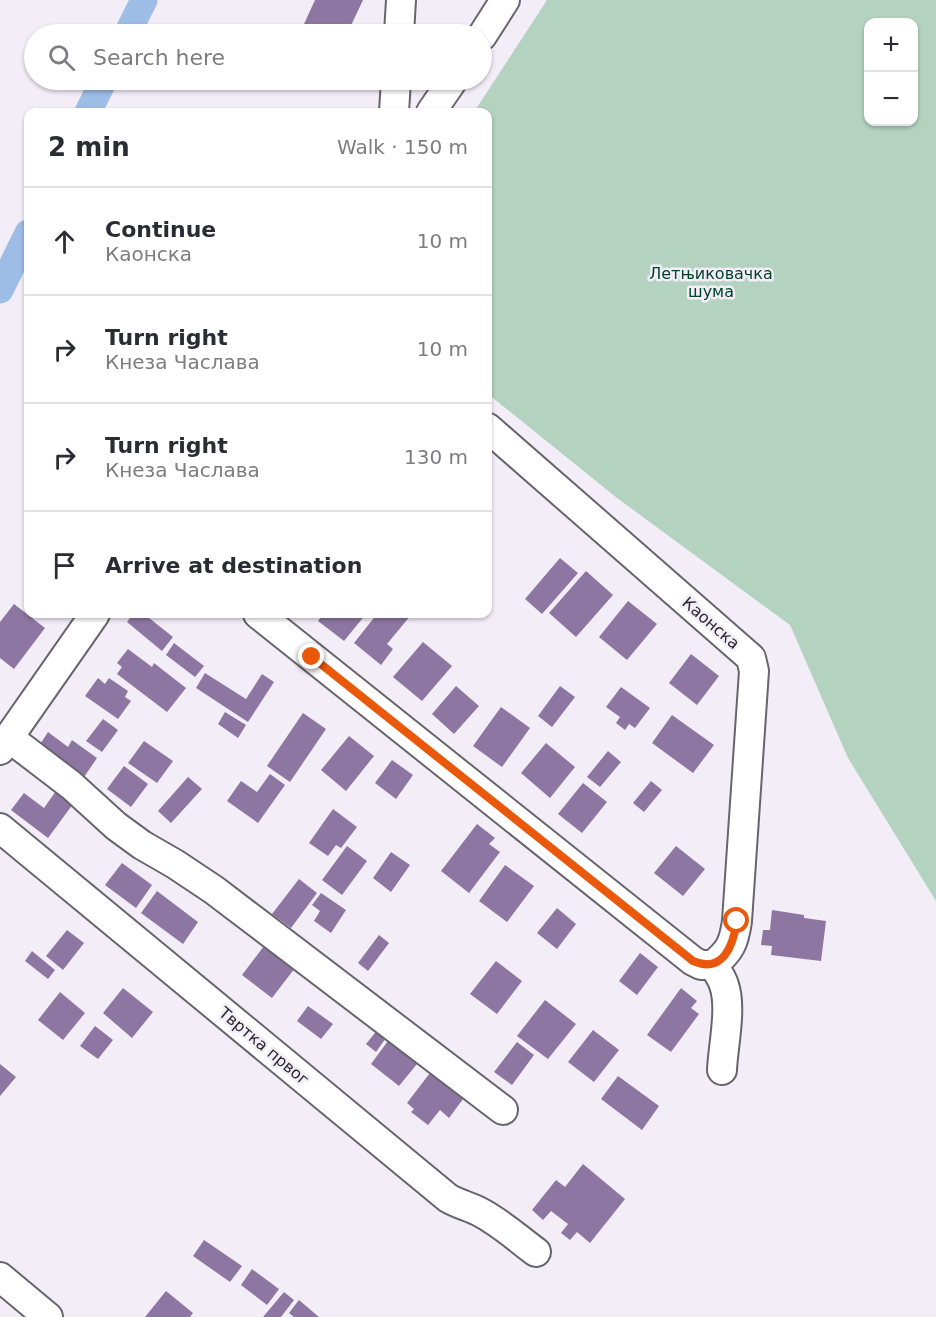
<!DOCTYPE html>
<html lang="en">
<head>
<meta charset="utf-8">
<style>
	body { margin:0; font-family:"DejaVu Sans",sans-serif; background:#f7f7f7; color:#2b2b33 }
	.controls { position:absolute; right:18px; top:18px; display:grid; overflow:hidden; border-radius:12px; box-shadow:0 2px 4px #0004 }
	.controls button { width:54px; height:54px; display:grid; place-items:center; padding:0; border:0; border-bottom:2px solid #e1e1e2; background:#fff; color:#2b2b33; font:30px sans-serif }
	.stop { position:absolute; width:18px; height:18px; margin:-14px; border:4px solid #ea580c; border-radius:50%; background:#fff }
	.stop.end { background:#ea580c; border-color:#fff; box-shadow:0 2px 6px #0008 }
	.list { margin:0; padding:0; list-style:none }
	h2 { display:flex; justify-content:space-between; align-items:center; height:78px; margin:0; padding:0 24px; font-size:26px }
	h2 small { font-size:20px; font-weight:400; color:#7c7c81 }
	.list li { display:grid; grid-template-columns:39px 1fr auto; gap:18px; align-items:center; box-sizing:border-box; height:108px; padding:0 24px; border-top:2px solid #e1e1e2 }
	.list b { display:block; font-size:22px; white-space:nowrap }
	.list p { margin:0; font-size:20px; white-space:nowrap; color:#7c7c81 }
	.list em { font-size:20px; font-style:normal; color:#7c7c81 }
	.icon { flex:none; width:33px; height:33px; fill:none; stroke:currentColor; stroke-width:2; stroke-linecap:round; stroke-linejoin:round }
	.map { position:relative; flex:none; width:936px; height:1317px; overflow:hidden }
	.search { position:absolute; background:#fff; box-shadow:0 2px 4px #0004; left:24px; top:24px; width:468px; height:66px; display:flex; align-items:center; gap:15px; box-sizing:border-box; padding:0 21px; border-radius:33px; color:#7c7c81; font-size:22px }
	.panel { position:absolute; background:#fff; box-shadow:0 2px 4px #0004; left:24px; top:108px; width:468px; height:510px; border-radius:12px }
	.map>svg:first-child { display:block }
</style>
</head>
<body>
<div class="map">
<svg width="936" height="1317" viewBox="0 0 936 1317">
	<rect width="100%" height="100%" fill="#f3edf8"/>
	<path fill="#b3d3c0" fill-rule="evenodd" d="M547 0H936V901L848 758 790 625 617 498 488 394V112H474ZM868 22H914V122H868Z"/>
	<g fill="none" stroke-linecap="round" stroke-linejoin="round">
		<path stroke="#9dbce6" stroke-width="27" d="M127 34 144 0
			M88 112 104 80
			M0 290 28 233"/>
	</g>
	<path fill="#8d76a1" d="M315 0H363L347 34H326L304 24Z
		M560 558 578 573 542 614 525 599Z
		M586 571 613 595 576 637 549 613Z
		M628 601 657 624 627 660 599 637Z
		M14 604 45 628 14 669 0 658V622Z
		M133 614H144L173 637 162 651 127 622Z
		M323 614H366L344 641 318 621Z
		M377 614H408L411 615 387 644 393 649 381 665 354 643Z
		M423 642 452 666 422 701 393 677Z
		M174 643 204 666 195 677 166 655Z
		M128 649 152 667 154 663 186 688 167 712 117 674 122 667 117 663Z
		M691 654 719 676 697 705 669 683Z
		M205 673 246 699 262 674 274 682 248 722 196 688Z
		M98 678 105 684 109 678 128 691 125 697 131 701 118 719 85 696Z
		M456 686 479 706 454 734 432 714Z
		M560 686 575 697 552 727 538 716Z
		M621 687 650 708 635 728 629 724 625 730 616 723 620 717 606 707Z
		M501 707 530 728 502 767 473 746Z
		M225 712 246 725 238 738 218 724Z
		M303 713 326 729 290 782 267 766Z
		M672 715 714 745 693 773 652 743Z
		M103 719 118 730 102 752 86 741Z
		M48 732 68 747 72 740 97 758 82 780 37 749Z
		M349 736 374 756 346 791 321 770Z
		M144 741 173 761 157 783 128 763Z
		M546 743 575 767 550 798 521 773Z
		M608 751 621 762 600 787 587 777Z
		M392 760 413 775 396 799 375 783Z
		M124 766 148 784 131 807 107 789Z
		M270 774 285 785 258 823 227 801 241 781 257 792Z
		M188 777 202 789 171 823 158 811Z
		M651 781 662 790 644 812 633 803Z
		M583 783 607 802 582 833 558 814Z
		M56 791 73 804 48 838 11 810 24 793 44 808Z
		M333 809 357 827 341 848 336 845 328 856 309 843Z
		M477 824 495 838 489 844 500 852 469 893 441 871Z
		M347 846 367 861 342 895 322 880Z
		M676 846 705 869 683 896 654 873Z
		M391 852 410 865 391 892 373 878Z
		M122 863 152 885 136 908 105 885Z
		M505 865 534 886 507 922 479 901Z
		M299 879 317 893 291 928 272 914Z
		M157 891 198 922 183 944 141 913Z
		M321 893 346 910 331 933 314 921 320 911 312 905Z
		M557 908 576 924 557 949 537 933Z
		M772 910 804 915V918L826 921 821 961 771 955 772 946 761 945 763 930H770Z
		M67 930 84 943 63 970 46 956Z
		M379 935 389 943 368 971 358 963Z
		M264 946 295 968 272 998 242 975Z
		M32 951 55 970 48 979 25 961Z
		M640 953 658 967 637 995 619 981Z
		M496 961 522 981 497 1014 470 994Z
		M123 988 153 1012 132 1038 103 1013Z
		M681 988 697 1001 691 1008 699 1014 671 1052 647 1035Z
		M60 992 85 1013 63 1040 38 1020Z
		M545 1000 576 1024 548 1059 517 1036Z
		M308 1006 333 1024 321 1039 297 1021Z
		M95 1026 113 1040 98 1059 80 1046Z
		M379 1028 388 1035 376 1052 366 1044Z
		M593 1030 619 1050 594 1082 568 1062Z
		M388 1041 417 1064 399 1086 371 1064Z
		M517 1042 534 1055 512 1085 494 1072Z
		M0 1064 16 1077 0 1096Z
		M433 1069 466 1095 449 1118 440 1110 428 1125 411 1112 414 1109 407 1103Z
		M618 1076 659 1106 642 1130 601 1099Z
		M583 1164 625 1199 590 1243 577 1232 570 1240 561 1233 568 1224 551 1211 543 1220 532 1210 556 1180 565 1187Z
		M204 1240 242 1266 230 1282 193 1256Z
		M252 1269 279 1289 267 1305 241 1285Z
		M166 1291 193 1313 190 1317H145Z
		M284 1292 294 1300 281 1317H263Z
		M299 1300 319 1317H294L289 1313Z"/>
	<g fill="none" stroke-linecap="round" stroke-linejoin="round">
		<defs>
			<path id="minor" d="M399 34 401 0
				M482 36 505 0
				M394 112 396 80
				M431 112 453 80
				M488 428 751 658 754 671 737 921C734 943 730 951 713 965
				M258 614 693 961 701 965H713
				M8 737 71 785 116 826 142 845 175 864 214 890 503 1110
				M0 750 95 614
				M0 828 448 1198C458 1204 468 1206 478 1211 500 1222 517 1238 536 1252
				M713 965C717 971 722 978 724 985 732 1008 723 1046 722 1070
				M0 1277 48 1317"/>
		</defs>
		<use href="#minor" stroke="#68646d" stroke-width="32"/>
		<use href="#minor" stroke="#fff" stroke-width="28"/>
	</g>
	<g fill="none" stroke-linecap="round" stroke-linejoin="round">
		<path stroke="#ea580c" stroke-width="8" d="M312 657 693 961C723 974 733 946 737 921"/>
	</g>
	<g text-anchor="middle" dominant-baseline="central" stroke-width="5" stroke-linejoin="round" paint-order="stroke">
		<g font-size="16" fill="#014529" stroke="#f3edf8">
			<text x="711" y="273">Летњиковачка<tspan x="711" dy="18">шума</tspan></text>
		</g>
		<g font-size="16" fill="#2a282c" stroke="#f3edf8">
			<text transform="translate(711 623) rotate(41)">Каонска</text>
			<text transform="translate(264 1046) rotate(40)">Твртка првог</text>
		</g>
	</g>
</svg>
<div class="controls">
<button>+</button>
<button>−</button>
</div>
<div class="stop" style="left:737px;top:921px"></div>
<div class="stop end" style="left:312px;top:657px"></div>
<div class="search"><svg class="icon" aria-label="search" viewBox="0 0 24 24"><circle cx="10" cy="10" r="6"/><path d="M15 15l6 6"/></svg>Search here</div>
<section class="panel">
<h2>2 min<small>Walk · 150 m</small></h2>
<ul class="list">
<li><svg class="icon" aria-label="ahead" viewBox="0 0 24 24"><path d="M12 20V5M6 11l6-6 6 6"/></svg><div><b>Continue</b><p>Каонска</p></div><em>10 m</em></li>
<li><svg class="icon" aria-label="right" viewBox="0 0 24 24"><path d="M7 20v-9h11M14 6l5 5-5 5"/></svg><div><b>Turn right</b><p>Кнеза Часлава</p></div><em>10 m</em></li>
<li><svg class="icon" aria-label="right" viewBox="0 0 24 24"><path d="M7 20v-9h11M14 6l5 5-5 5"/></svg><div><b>Turn right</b><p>Кнеза Часлава</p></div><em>130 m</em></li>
<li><svg class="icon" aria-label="arrive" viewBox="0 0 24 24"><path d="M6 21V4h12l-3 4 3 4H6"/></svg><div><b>Arrive at destination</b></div></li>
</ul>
</section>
</div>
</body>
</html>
